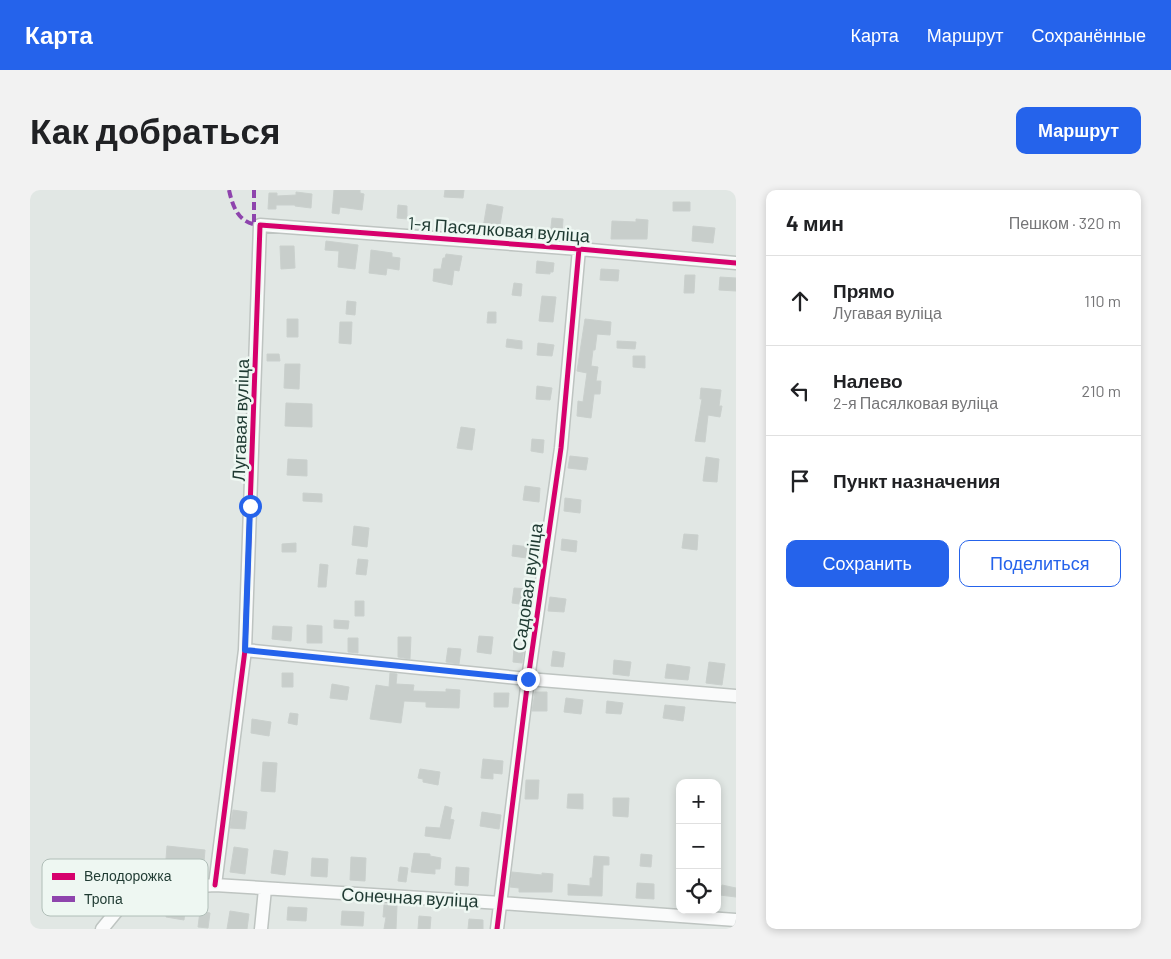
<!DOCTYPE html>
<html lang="ru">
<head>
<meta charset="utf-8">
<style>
	body { margin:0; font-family:Barlow,sans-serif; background:#f2f2f2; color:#202124 }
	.controls { position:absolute; right:15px; bottom:15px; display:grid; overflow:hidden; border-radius:10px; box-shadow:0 2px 8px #0003 }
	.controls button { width:45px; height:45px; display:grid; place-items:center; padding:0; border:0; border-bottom:1px solid #e0e0e0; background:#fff; color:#202124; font:25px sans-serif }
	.stop { position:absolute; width:15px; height:15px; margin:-11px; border:4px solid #2563eb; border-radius:50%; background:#fff }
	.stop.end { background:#2563eb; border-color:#fff; box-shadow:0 1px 5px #0008 }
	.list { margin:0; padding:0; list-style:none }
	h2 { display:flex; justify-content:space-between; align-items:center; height:65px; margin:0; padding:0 20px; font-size:21px }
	h2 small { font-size:16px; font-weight:400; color:#757577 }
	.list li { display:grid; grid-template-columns:32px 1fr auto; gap:15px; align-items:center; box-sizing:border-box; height:90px; padding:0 20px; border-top:1px solid #e0e0e0 }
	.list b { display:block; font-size:19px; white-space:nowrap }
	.list p { margin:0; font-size:16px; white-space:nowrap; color:#757577 }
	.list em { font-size:16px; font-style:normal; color:#757577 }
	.actions { display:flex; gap:10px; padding:15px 20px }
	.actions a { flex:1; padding:11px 0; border:1px solid #2563eb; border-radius:10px; text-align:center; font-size:18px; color:#2563eb }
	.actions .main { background:#2563eb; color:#fff }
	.icon { flex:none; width:28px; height:28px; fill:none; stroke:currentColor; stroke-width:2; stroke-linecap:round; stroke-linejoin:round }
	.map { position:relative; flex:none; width:706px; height:739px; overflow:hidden; border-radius:10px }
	header { display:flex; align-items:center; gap:30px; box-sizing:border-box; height:70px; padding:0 25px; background:#2563eb; color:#fff }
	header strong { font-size:24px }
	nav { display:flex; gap:28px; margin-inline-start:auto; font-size:18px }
	.intro { display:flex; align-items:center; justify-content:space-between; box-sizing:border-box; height:120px; padding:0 30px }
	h1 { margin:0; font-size:35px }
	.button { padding:12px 22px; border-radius:10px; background:#2563eb; color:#fff; font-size:18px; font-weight:700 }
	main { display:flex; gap:30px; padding:0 30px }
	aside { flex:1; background:#fff; border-radius:10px; box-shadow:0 2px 8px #0003 }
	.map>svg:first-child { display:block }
</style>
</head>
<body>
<header>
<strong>Карта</strong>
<nav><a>Карта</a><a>Маршрут</a><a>Сохранённые</a></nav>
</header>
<div class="intro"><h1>Как добраться</h1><a class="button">Маршрут</a></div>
<main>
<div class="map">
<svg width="706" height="739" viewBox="0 0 706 739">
	<rect width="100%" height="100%" fill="#e1e7e4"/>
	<path fill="#c8cecb" stroke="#cad0cd" d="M304 0H330V3L334 4 332 20 310 17 309 24 302 23Z
		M415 0H434L433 8 414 7Z
		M266 2 282 4 281 18 265 16V15H246V19H238L239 3H247V6L266 5Z
		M643 12H660V21H643Z
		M457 14 473 17 469 41 453 38Z
		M368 15 377 16V29L367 28Z
		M522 28 533 29 532 47 520 46Z
		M606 29 618 30 617 49H581L582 31 606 32Z
		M663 36 685 38 683 53 662 51Z
		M296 51 328 55 325 79 308 77 309 61 295 60Z
		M250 56H264L265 78 251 79Z
		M341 60 362 63V67L370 68 369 80 357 78 356 85 339 83Z
		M416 64 432 66 429 81 424 80 422 95 403 91 404 79H411L413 68H415Z
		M507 71 524 73 523 82H520V84L506 83Z
		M571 79 589 80 588 91 570 90Z
		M655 85H665L664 103H654Z
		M690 87 706 88V101L689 100Z
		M484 93 492 94 491 106 482 105Z
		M512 106 526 107 523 132 509 131Z
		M317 111 326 112 325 125 316 124Z
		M458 122H466V133H457Z
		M257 129H268V147H257Z
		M555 129 581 132 580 145 567 144 565 160H563L561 176 568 177 566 191H571L570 204H564L561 228 547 226 548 211 553 212 557 183 547 181Z
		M310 132H322L321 154 309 153Z
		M477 149 492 151V159L476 157Z
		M587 151 606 152 605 159 587 158Z
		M508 153 524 155 522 166 507 165Z
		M237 164H249L250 171H237Z
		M603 166H615V178L603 177Z
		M255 174H270L269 199 254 198Z
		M507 196 522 198 520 210 506 209Z
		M671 198 691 200 689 216H692L690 227 678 225 675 252 665 251 672 209H670Z
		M256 213 282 214V237L255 236Z
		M431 237 445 239 442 260 427 258Z
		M502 249 514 250 513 263 501 261Z
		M540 266 558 268 556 280 538 278Z
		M676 267 689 269 687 292 673 291Z
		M258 269 277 270V286L257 285Z
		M495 296 510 298 509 312 493 310Z
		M273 303 292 304V312L273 311Z
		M535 308 551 310 550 323 534 321Z
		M324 336 339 338 337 357 322 355Z
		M654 344 668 345 667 360 652 358Z
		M532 349 547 351 546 362 531 360Z
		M266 353V362H252V354Z
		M483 355 499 357 497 368 482 366Z
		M328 369 338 370 336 385 326 384Z
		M290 374 298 375 296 397H288Z
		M484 398 499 399 497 415 482 413Z
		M520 407 536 409 534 422 518 421Z
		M325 411H334V426H325Z
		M304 430 319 431 318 439 304 438Z
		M277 435 292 436V453H277Z
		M243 436 262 437 261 451 242 449Z
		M449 446 463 447 461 464 447 462Z
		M368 447H381L380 469 368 467Z
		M318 448H328V463L318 462Z
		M484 457 494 458 492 473 483 472Z
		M418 458 431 459 429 474 416 472Z
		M523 461 535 463 533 477 521 476Z
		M584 470 601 472 599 486 583 484Z
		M679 472 695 474 692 495 676 493Z
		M637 474 660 477 658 490 635 488Z
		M252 483H263V497H252Z
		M360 483 367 484 366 494 384 495 383 501 416 502V499L430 500 429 518 396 517V512L374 511 371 533 340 529 346 495 359 497Z
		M302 494 319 497 317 510 300 508Z
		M505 502H517V521H502Z
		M464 503H479L478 517H464Z
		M536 508 553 510 551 524 534 522Z
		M577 511 593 513 591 524 576 523Z
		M635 515 655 517 653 531 633 528Z
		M260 523 268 524 267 535 258 533Z
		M222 529 241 532 239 546 221 543Z
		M453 569 473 571 472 584 463 583V589L451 588Z
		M233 572 247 573 245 602 231 601Z
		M390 579 410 582 408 595 393 592V589L388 588Z
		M496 590H509L508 609H495Z
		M538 604H553V619L537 618Z
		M583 608H599L598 627 583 626Z
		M415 616 422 618 420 629 424 630 420 649 395 646 396 637 410 638Z
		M203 620 217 622 215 639 200 638Z
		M452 622 471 625 469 639 450 636Z
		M137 656 175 660 174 672 165 671V674L136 669Z
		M204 657 218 659 215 684 200 682Z
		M244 660 258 662 255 685 241 683Z
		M384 663 400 664V666L411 668 410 679H405V684L381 682Z
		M611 664 622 665 621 677 610 676Z
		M564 666 579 667V675H573L572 706 538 705V694L560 696V688H562Z
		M321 667 336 668 335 691 320 690Z
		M282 668 298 669 297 687 281 686Z
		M370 677 378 678 376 692 368 691Z
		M426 677 439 678 438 696 425 695Z
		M482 682 512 685V683L523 684 522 702H489V698L480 697Z
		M607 693 624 694V709L606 708Z
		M692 695 706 698V707L690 705Z
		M138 710 156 713 154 730 136 727Z
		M354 715 367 716 366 739H354L356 727H353Z
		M258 717 277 718 276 731 257 730Z
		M170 721 180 723 178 738 168 737Z
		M200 721 219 724 217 739H197Z
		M312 721 334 722 333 736 311 735Z
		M389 726 401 727 400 739H388Z
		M439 729 453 730V739H438Z"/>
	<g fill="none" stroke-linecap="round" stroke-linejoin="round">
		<defs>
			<path id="minor" d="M215 460 498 489 706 506
				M185 695 215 460 230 35 549 59 706 73
				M72 739 99 706 112 700 185 695 471 713 706 730
				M231 739 235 699
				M467 739 498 489 531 258 549 59"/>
		</defs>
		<use href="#minor" stroke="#bec4c1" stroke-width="15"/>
		<use href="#minor" stroke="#fafbfb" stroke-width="12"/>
		<path stroke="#8e44ad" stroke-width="4" stroke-dasharray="8 4" stroke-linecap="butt" d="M199 0C203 18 209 34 230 35
			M224 0V35"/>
		<defs>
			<path id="cycleway" d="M185 695 215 460 230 35 549 59 706 73
				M467 739 498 489 531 258 549 59"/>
		</defs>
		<use href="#cycleway" stroke="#eef7f2" stroke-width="8"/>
		<use href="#cycleway" stroke="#d6006c" stroke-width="5"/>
	</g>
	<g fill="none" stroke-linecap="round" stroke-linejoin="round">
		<path stroke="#2563eb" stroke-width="6" d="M220 316 215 460 498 489"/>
	</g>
	<g text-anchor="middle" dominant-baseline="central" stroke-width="5" stroke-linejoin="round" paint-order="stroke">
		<g font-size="18" fill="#1f3a32" stroke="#eef7f2">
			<text transform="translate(469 39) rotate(4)">1-я Пасялковая вуліца</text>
			<text transform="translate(210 230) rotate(-88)">Лугавая вуліца</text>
			<text transform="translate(497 397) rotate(-82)">Садовая вуліца</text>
			<text transform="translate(380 707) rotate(3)">Сонечная вуліца</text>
		</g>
	</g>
	<rect x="12" y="669" width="166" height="57" rx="8" fill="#eef7f2" stroke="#b0beb8" stroke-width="1"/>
	<rect x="22" y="683" width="23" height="7" fill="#d6006c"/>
	<rect x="22" y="706" width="23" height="6" fill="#8e44ad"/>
	<g font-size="14" fill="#1f3a32">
		<text x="54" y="691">Велодорожка</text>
		<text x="54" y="714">Тропа</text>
	</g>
</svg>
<div class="controls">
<button>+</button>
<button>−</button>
<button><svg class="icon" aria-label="locate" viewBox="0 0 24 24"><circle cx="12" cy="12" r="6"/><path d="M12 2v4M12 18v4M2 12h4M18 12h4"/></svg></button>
</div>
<div class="stop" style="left:220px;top:316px"></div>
<div class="stop end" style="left:498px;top:489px"></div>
</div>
<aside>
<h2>4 мин<small>Пешком · 320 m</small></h2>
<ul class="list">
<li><svg class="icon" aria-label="ahead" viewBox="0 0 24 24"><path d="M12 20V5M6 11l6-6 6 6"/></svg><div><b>Прямо</b><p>Лугавая вуліца</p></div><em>110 m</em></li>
<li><svg class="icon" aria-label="left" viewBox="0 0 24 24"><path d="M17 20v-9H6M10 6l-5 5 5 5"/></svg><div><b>Налево</b><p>2-я Пасялковая вуліца</p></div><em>210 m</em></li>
<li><svg class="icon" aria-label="arrive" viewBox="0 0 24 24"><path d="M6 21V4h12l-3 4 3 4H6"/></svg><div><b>Пункт назначения</b></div></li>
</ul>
<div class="actions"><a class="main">Сохранить</a><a>Поделиться</a></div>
</aside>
</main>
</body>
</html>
